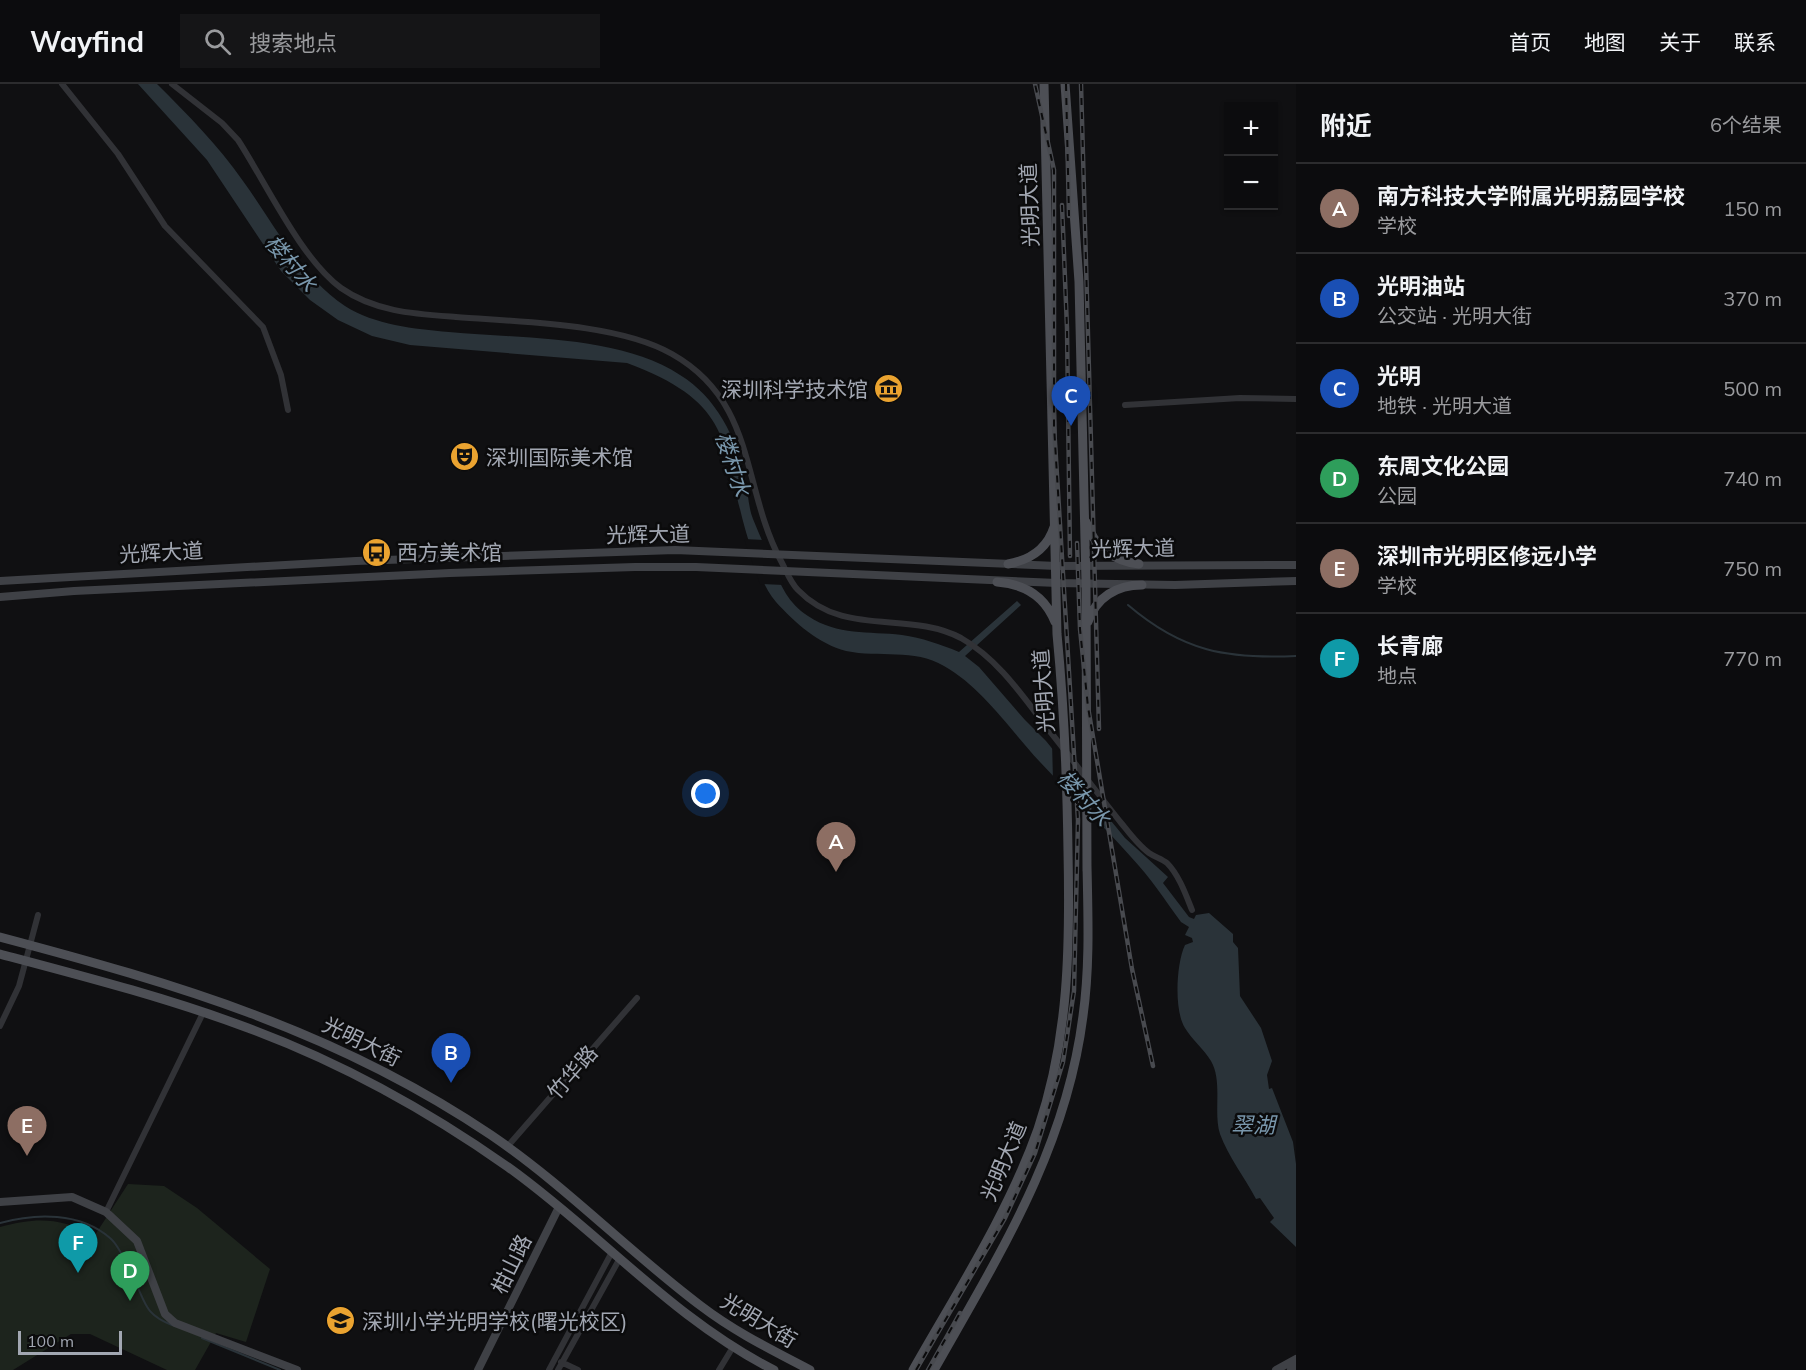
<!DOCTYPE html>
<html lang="zh">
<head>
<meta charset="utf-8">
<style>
	body { margin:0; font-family:Mulish,"Noto Sans SC",sans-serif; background:#151517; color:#f1f3f6 }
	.controls { position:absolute; right:18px; top:18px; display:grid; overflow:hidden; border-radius:0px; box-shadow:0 2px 4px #0004 }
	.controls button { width:54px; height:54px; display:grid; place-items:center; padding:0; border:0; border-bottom:2px solid #2c2c2e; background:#0c0c0e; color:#f1f3f6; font:30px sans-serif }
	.scale { position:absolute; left:18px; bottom:15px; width:104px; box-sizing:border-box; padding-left:6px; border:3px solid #a2a7b2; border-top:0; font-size:16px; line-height:21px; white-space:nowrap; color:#a2a7b2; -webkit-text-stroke:4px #0b0b0c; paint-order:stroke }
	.you { position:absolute; left:706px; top:710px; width:21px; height:21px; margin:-15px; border:4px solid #fff; border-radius:50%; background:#1a73e8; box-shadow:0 0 0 9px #1a73e833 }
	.badge { display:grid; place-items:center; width:39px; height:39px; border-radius:50%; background:#8c9099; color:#fff; font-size:20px; font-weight:700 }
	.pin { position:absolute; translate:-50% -50px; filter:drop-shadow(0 2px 3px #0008) }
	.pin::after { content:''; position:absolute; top:32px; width:21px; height:18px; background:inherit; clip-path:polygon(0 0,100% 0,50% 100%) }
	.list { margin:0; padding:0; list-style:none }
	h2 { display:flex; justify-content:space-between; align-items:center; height:78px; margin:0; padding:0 24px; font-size:26px }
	h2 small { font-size:20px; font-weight:400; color:#9a9b9e }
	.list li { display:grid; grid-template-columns:39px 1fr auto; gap:18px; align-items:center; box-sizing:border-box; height:90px; padding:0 24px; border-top:2px solid #2c2c2e }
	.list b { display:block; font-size:22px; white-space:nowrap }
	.list p { margin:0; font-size:20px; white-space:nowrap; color:#9a9b9e }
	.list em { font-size:20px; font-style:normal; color:#9a9b9e }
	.icon { flex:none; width:33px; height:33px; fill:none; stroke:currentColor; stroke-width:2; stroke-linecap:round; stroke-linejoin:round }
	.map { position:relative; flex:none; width:1296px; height:1286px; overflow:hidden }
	header { display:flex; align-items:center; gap:36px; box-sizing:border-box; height:84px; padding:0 30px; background:#0c0c0e; border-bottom:2px solid #2c2c2e }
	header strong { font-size:28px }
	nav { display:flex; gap:33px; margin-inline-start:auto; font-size:21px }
	.search { width:420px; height:54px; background:#151517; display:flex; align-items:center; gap:15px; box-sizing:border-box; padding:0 21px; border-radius:0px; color:#9a9b9e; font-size:22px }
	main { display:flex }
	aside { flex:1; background:#0c0c0e }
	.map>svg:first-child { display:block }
</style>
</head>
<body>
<header>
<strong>Wayfind</strong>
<div class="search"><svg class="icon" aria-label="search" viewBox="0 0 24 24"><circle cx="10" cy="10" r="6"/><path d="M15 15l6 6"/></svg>搜索地点</div>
<nav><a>首页</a><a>地图</a><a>关于</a><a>联系</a></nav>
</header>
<main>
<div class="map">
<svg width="1296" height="1286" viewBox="0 0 1296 1286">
	<rect width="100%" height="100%" fill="#101012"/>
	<path fill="#1d241d" d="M128 1100 164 1102 197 1124 270 1185 246 1258 216 1249 195 1286H167L90 1250H71L13 1286H0V1143C38 1133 59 1134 95 1151Z"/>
	<path fill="#2a3339" d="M138 0H157C188 31 218 61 243 97 275 141 298 190 345 222 375 241 414 245 449 248 521 255 619 251 680 291 716 313 736 353 745 393 748 406 748 423 753 435 759 450 766 465 772 480 781 502 788 519 808 532 838 552 868 547 902 551 922 554 940 560 959 568L1017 517 1021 521 965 572 979 583 1025 636 1046 657 1125 754 1168 793 1163 799 1189 833 1194 835 1196 831 1209 829 1233 850V858L1238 864 1240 912 1261 944 1272 977 1267 991 1269 1005 1272 1004 1293 1058 1296 1080V1163L1270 1138 1274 1134 1260 1114 1256 1115C1245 1094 1228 1072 1220 1050 1213 1028 1223 998 1211 977 1204 965 1192 956 1185 944 1174 927 1176 880 1185 861L1193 858 1192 854 1185 851 1189 843 1181 838C1165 816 1150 793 1131 773 1102 740 1070 710 1040 678 1010 646 983 604 944 582 914 564 879 574 846 567 819 560 795 539 776 518 764 504 759 487 753 470 718 370 746 323 627 279L410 261 372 252 338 236 310 216 281 187 207 76Z"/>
	<path fill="#101012" d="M744 455 766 456 784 501 760 500Z
		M1052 658 1099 717 1100 745 1053 696Z"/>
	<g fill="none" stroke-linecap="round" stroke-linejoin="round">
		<path stroke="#2a3339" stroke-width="2" d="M1128 521C1183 568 1227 575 1296 572
			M0 1139C36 1129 80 1128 110 1154 120 1162 127 1182 133 1193 146 1219 144 1230 172 1241
			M202 1254 280 1286"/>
		<path stroke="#313236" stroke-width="6" d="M62 0 118 70 165 142 263 243 281 291 288 326
			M172 0 222 39 238 56C266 99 301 175 341 204 375 228 416 230 456 233 518 238 618 239 672 270 757 318 741 402 781 477 786 486 790 498 798 506 844 554 908 526 961 554 998 575 1022 611 1048 645 1073 676 1097 709 1122 740 1130 750 1139 762 1149 769 1155 773 1162 775 1167 779 1179 791 1186 811 1192 826
			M1125 321 1240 314 1296 315
			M0 942 19 902 38 831
			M507 1063 637 914
			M106 1128 203 929
			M561 1278 578 1286
			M549 1286 612 1168
			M558 1286 620 1174
			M719 1286 733 1263"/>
		<path stroke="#3f4146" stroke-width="8" d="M0 497 356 477 675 466 1057 482 1296 481
			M0 513 74 507 450 489 635 483H696L1057 499 1175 501 1296 497
			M0 1118 72 1113 106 1128 137 1157 165 1230 175 1239 297 1286
			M478 1286 559 1123
			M1276 1286 1296 1275
			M1291 1286 1296 1283"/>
		<path stroke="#4d4f55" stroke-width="9" d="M1065 0 1079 198 1086 499 1087 787
			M1086 438C1094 462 1113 477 1139 480
			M1008 480C1030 476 1047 465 1054 443
			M997 498C1024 500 1045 512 1055 538
			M1088 538C1096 513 1117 501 1142 501
			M0 853C177 900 337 947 491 1051 566 1102 629 1168 701 1222 735 1248 772 1266 810 1286
			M0 870C83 892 168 914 248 944 340 978 427 1026 508 1083 599 1148 673 1235 774 1286
			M913 1286C957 1208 1008 1130 1038 1045 1069 954 1070 862 1068 767 1067 695 1064 622 1057 550L1044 0
			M934 1286C999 1171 1066 1066 1083 932 1090 882 1088 832 1087 782"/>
		<defs>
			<path id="rail" d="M1066 0 1069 132
				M1081 0 1099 645
				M1062 121 1067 244 1070 472
				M1077 459 1080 545 1088 623 1132 885 1153 982
				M916 1286 1005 1134 1035 1069 1063 978 1074 907 1078 736 1054 342V86L1035 0
				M928 1286 960 1229"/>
		</defs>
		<use href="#rail" stroke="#484a4f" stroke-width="4.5"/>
		<use href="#rail" stroke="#0b0b0c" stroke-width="2" stroke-dasharray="7" stroke-linecap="butt"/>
	</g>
	<defs>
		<symbol id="museum-disc" viewBox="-11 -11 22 22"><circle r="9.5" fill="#eaa330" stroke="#0b0b0c"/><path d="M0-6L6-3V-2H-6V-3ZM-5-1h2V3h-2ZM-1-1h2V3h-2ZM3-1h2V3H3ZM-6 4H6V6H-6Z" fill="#111"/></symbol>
		<symbol id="theatre-disc" viewBox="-11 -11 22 22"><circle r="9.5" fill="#eaa330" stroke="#0b0b0c"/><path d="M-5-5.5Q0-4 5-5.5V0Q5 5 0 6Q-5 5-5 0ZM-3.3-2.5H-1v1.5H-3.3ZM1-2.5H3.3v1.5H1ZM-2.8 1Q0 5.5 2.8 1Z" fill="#111"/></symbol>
		<symbol id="bus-disc" viewBox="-11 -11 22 22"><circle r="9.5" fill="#eaa330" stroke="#0b0b0c"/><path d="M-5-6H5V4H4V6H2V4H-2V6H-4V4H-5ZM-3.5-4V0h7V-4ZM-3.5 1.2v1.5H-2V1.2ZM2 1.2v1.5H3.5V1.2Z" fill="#111"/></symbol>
		<symbol id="school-disc" viewBox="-11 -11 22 22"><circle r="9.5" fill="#eaa330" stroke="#0b0b0c"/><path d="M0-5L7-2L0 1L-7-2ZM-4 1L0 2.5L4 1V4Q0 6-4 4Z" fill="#111"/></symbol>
	</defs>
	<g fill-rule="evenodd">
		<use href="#museum-disc" x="872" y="288" width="33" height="33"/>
		<use href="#theatre-disc" x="448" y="356" width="33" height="33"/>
		<use href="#bus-disc" x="360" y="452" width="33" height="33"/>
		<use href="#school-disc" x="324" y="1220" width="33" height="33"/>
	</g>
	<g text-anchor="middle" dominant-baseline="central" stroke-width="5" stroke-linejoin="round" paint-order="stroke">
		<g font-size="21" fill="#a2a7b2" stroke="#0b0b0c">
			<text transform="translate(1029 121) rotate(-92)">光明大道</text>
			<text transform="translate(648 450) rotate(-1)">光辉大道</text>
			<text transform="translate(1133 464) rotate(-1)">光辉大道</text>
			<text transform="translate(161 468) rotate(-3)">光辉大道</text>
			<text transform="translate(1043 607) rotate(-94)">光明大道</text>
			<text transform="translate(362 957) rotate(26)">光明大街</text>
			<text transform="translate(572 988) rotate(-49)">竹华路</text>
			<text transform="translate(1003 1077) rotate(-67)">光明大道</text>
			<text transform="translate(511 1180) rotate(-64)">柑山路</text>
			<text transform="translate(759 1236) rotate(31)">光明大街</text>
		</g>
		<g font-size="21" fill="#a2a7b2" stroke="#0b0b0c" text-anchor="start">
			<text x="868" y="305" text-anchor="end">深圳科学技术馆</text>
			<text x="486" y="373">深圳国际美术馆</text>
			<text x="397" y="468">西方美术馆</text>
			<text x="362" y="1237">深圳小学光明学校(曙光校区)</text>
		</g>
		<g font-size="22" font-style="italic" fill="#7997ac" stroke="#0b0b0c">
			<text transform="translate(291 179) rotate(50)">楼村水</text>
			<text transform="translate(733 380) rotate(72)">楼村水</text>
			<text transform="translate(1084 714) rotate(48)">楼村水</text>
			<text x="1253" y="1041">翠湖</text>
		</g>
	</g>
</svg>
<div class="controls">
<button>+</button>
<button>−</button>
</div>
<div class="scale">100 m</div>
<div class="you"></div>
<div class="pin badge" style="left:836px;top:788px;background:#8d6e63">A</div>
<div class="pin badge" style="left:451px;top:999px;background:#1a4fb4">B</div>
<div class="pin badge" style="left:1071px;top:342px;background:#1a4fb4">C</div>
<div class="pin badge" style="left:130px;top:1217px;background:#2e9e5b">D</div>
<div class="pin badge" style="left:27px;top:1072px;background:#8d6e63">E</div>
<div class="pin badge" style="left:78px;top:1189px;background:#0f9aa8">F</div>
</div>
<aside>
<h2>附近<small>6个结果</small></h2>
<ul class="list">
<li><span class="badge" style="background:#8d6e63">A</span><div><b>南方科技大学附属光明荔园学校</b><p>学校</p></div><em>150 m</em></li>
<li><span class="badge" style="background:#1a4fb4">B</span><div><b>光明油站</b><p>公交站 · 光明大街</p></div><em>370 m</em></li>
<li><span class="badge" style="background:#1a4fb4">C</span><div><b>光明</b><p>地铁 · 光明大道</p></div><em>500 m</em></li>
<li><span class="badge" style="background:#2e9e5b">D</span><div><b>东周文化公园</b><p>公园</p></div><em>740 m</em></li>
<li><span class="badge" style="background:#8d6e63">E</span><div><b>深圳市光明区修远小学</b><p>学校</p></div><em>750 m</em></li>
<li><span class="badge" style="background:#0f9aa8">F</span><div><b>长青廊</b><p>地点</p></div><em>770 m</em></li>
</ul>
</aside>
</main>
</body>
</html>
